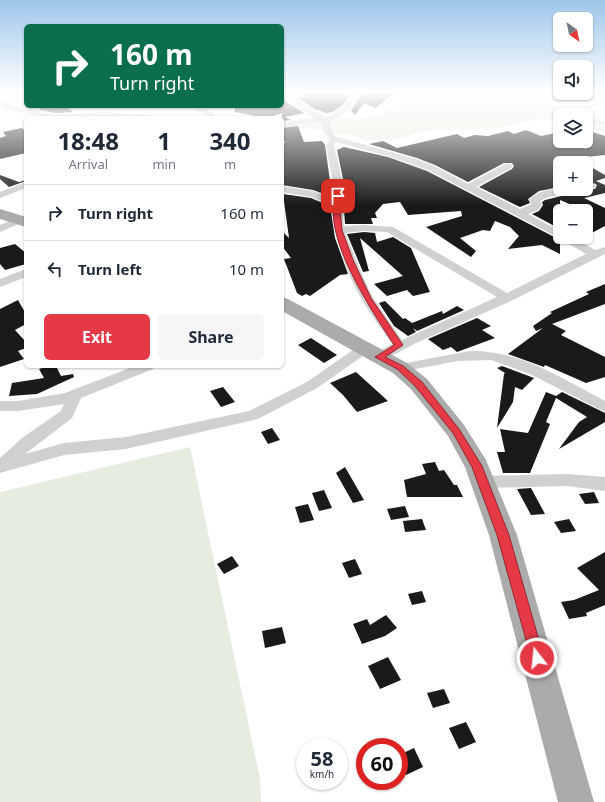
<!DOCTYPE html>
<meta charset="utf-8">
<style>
:root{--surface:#fff;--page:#f6f6f7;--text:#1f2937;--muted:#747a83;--line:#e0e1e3;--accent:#e63946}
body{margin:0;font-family:"Noto Sans",sans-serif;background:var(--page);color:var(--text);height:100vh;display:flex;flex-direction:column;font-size:15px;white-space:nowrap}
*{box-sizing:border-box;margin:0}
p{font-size:13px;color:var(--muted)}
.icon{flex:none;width:22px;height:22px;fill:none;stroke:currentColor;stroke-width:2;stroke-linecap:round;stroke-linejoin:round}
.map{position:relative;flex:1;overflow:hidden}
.side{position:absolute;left:24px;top:116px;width:260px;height:252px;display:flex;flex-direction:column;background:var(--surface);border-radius:6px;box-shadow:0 1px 3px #0004}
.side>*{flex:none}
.banner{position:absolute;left:24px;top:24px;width:260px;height:84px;border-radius:6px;box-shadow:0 1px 3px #0004;background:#0b6e4f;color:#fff;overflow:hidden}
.needle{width:26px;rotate:147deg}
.fabs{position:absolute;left:553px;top:12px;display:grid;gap:8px}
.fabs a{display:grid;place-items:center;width:40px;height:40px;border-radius:6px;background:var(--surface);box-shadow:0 1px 3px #0004;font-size:20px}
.speed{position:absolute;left:296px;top:738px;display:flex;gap:8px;font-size:20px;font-weight:700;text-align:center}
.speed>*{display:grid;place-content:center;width:52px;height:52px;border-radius:50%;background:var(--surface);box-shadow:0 1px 3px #0004;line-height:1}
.speed small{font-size:10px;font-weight:400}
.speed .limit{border:6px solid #d22;background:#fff;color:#111}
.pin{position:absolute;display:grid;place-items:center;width:34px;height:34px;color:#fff;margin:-17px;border-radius:8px;box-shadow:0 2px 6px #0006}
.me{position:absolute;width:44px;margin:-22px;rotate:344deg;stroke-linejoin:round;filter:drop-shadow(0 0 3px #0008)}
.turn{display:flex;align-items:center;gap:14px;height:84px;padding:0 20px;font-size:18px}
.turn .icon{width:52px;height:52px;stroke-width:2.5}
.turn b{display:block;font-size:28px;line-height:34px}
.eta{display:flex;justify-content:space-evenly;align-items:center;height:68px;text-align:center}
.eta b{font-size:24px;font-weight:700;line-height:28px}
.cta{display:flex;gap:8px;margin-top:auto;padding:8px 20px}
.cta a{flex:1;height:46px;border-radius:6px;background:var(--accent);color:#fff;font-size:16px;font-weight:700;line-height:46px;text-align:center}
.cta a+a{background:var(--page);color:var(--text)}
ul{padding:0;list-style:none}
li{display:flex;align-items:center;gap:12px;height:56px;padding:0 20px;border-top:1px solid var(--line)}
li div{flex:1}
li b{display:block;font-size:15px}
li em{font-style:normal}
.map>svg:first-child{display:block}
</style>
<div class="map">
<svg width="605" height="802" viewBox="0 0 605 802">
<rect width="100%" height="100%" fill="#fff"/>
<g fill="#e6ecdf">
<path d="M420,93H515L584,115H560V120L538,119L492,129H460L425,131L402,138L381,141L366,140L350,135L306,128L282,129V122C289,121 296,118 303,118C340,116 372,127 404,100L401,98Z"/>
<polygon points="586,116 605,122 605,133 586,127"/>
<polygon points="190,447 260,779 261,802 0,802 0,492"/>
</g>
<g fill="#1a1a1a">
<polygon points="301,93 351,93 343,105 332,112 326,113 319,110 316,110 297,97 305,97"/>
<polygon points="362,93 394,93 376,108 364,103 355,115 351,111"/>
<polygon points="282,99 304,113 285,117 291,120 282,121 282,113 267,118 235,112 235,106 282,106"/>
<polygon points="40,106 65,106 73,112 55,113 40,110"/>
<polygon points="298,126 304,142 322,141 325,145 332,195 327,195 313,190 282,185 282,143 285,143 282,135 282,128"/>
<polygon points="22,128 26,132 26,153 0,159 0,138 6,136 3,132"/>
<polygon points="526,130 541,136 560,132 560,141 569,141 586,149 586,130 605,136 605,155 576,158 584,163 560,163 560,187 539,191 528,199 530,203 520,207 479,187 512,169 514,166 512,163 504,163 468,182 435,165 417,158 369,144 383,141 397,148 457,134 464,138 475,135 488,136 508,131 514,134"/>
<polygon points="344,147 388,157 427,171 560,240 560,254 542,245 508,249 519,236 510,227 495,221 490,231 483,230 460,238 476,251 471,257 426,227 462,216 461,211 408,215 400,202 383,204 375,213 377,218 371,218 373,224 345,224 344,208 346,199 344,184 337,150"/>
<polygon points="586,164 605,175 605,178 596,181 605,185 605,193 584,198 605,208 605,226 586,236 586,211 560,200 560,229 532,214 539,211 543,205 542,202 545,200 578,192 582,189 583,190 595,189 597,185 586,179"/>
<polygon points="0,175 19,182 26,180 26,181 9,187 0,179"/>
<polygon points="283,194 311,198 325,204 331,204 331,212 335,238 348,274 340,275 310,296 306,294 302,296 297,293 284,259 291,258 282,246 282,231 289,238"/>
<polygon points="364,232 375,233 377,242 393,237 411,248 430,292 413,296 407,290 387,296 374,284 403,276 360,238 369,271 363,272 347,234"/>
<polygon points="15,244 26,253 26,264 5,270 0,264 0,248"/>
<polygon points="605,284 605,304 552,324 566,331 561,335 605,357 605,377 586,383 545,365 544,367 508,354 543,328 536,331 533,326 552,313 550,312 589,294 586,292"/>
<polygon points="18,300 26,314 26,324 15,330 26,342 26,348 18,351 24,359 0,367 0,309"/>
<polygon points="385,301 403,319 405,318 412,323 442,311 443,314 457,306 464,310 417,331 413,328 416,332 408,336 394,326 379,303"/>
<polygon points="477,318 491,326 482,330 495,338 457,352 451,347 443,350 428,339"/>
<polygon points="311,338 337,355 324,363 298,345"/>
<polygon points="49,366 56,366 61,376 73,374 74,377 37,394 9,396 12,383 44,378 39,369"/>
<polygon points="502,366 534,378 522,390 515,387 513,402 497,428 504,374 505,373 497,368"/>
<polygon points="356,372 388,401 357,412 343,395 330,383"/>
<polygon points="223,387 235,402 221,407 210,391"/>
<polygon points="546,392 556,396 562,392 605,413 605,422 559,449 579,422 587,417 556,398 546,422 550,424 530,473 503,473 497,452 505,452 500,429 528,433"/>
<polygon points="272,428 280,440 268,444 261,432"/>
<polygon points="435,462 439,471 444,470 454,485 457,485 463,497 407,497 404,480 426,474 422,464"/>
<polygon points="345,467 364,500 353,503 336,473"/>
<polygon points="531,488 545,514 531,515 517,489"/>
<polygon points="324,490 332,508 319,511 312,493"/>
<polygon points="594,492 599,503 585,504 579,494"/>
<polygon points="308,504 314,520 300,523 295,507"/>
<polygon points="405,506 409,517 391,520 387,509"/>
<polygon points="422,519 426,530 405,532 403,521"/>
<polygon points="569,519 576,531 561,533 554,522"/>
<polygon points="605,552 605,605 586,613 587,616 569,619 561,602 574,600 599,590 577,568"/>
<polygon points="232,556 239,566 224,574 217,564"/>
<polygon points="355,559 362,574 349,578 342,563"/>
<polygon points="422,591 426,602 412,605 408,594"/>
<polygon points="386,615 397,628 385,636 362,644 353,624 367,619 370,625"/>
<polygon points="282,627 286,643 265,648 262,631"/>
<polygon points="388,657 401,680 380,689 368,666"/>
<polygon points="444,689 450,703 433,708 427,693"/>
<polygon points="466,722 476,742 459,749 449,728"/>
<polygon points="414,748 423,767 406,775 399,761 399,755"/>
</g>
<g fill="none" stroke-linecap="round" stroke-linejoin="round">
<g fill="#d0d0d0" fill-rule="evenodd">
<polygon points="605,101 605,103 573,112 581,115 575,115 567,112"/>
<polygon points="586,117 605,123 605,125 586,119"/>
</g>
<g fill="#d0d0d0" fill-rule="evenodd">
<polygon points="0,93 9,96 26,97 26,101 10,100 8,103 10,105 55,115 105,112 160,116 164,118 105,116 49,118 4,109 0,103 3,99 0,97"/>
<path d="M282,93H287L326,118L344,106L353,93H361L350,110L330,122L332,132L337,137L416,159L434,166L468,184L505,164H511L513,166L511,168L476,187L520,209L532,204L529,200C541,186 564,189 580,189L578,191C565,194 552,194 540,201L542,204L538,210L528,214L560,231V237H572L595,250L605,247V254L511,301L416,343L384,360L379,361L374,360L372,357L374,354L392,344C382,329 370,314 361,298C349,277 328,226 333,202L326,203L311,197L282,192V186L313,191L327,197L334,196L333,184L326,145L330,139L324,133L322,123L315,122L282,127V123L314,118L282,96ZM336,142L388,156L428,170L559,238L586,254L507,293L393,227L364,225L344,226L342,208L344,199L343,184L334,145ZM364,231L387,232L497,297L402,340L373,298L363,277L345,233Z"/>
<polygon points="196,106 204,106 204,108 214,113 215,118 207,118 207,116 197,111"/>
<polygon points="586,180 596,186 594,188 583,189 586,189"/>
<polygon points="26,182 26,188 0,198 0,192"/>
<polygon points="19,217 23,218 24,220 23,222 0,232 0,225"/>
<polygon points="26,269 26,277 0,287 0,279"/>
<polygon points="365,344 370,345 372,348 370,351 317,388 258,419 126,449 64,455 0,473 0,458 22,438 61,411 64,404 18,411 0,411 0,401 18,401 65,393 135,366 155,366 153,369 81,398 72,418 25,454 64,443 126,437 249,411 307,382 360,345"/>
<path d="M470,351C520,350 563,379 605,401V412L530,374L491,360L458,361L400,372L395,371L393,368L395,365L400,364Z"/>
<polygon points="567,474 605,477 605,491 567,486 483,488 477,487 474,482 477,477 483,476"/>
</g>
<g fill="#ababab" fill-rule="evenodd">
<polygon points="0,209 26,217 26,227 0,219"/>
<polygon points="282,297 288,299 407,363 427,379 464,425 486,460 517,535 594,802 558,802 489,535 465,467 448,436 411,389 393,373 282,311"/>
</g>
</g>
<linearGradient id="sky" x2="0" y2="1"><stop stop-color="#9ec6ea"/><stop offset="0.45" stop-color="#fff"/><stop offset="1" stop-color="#fff" stop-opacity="0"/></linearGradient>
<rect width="605" height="205" fill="url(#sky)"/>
<path fill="#e63946" stroke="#96252e" d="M336,195L341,196L340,208L342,230L353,260L371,298L403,345L385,357L403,366L422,382L459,429L482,466L509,535L544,658L542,663L537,665L533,663L531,658L497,535L472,467L453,433L415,386L397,369L375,357L394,345C372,311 321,236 336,195Z"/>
</svg>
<div class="fabs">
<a><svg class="needle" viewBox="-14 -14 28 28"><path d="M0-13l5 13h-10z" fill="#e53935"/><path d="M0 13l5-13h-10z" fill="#747a83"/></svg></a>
<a><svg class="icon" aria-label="sound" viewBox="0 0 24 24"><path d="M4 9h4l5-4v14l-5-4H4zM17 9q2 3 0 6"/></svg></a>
<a><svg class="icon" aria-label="layers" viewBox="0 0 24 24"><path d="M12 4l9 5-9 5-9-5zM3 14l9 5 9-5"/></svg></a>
<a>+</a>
<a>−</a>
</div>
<div class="speed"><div>58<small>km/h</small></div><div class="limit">60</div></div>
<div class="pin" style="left:338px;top:196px;background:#d93025"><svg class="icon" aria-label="arrive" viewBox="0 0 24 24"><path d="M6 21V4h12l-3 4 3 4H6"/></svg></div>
<svg class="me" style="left:537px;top:658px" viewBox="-20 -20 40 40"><circle r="17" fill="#e63946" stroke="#fff" stroke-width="3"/><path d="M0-11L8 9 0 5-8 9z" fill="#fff"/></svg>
<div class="banner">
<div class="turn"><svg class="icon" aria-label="right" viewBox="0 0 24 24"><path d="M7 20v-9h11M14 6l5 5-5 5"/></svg><div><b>160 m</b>Turn right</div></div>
</div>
<section class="side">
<div class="eta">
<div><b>18:48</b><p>Arrival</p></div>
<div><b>1</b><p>min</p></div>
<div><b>340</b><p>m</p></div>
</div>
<ul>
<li><svg class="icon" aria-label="right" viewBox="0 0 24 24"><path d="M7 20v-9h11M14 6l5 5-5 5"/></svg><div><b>Turn right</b></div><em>160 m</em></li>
<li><svg class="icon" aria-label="left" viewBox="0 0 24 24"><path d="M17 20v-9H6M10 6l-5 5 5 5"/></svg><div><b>Turn left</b></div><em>10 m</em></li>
</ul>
<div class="cta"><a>Exit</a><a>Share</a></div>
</section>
</div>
